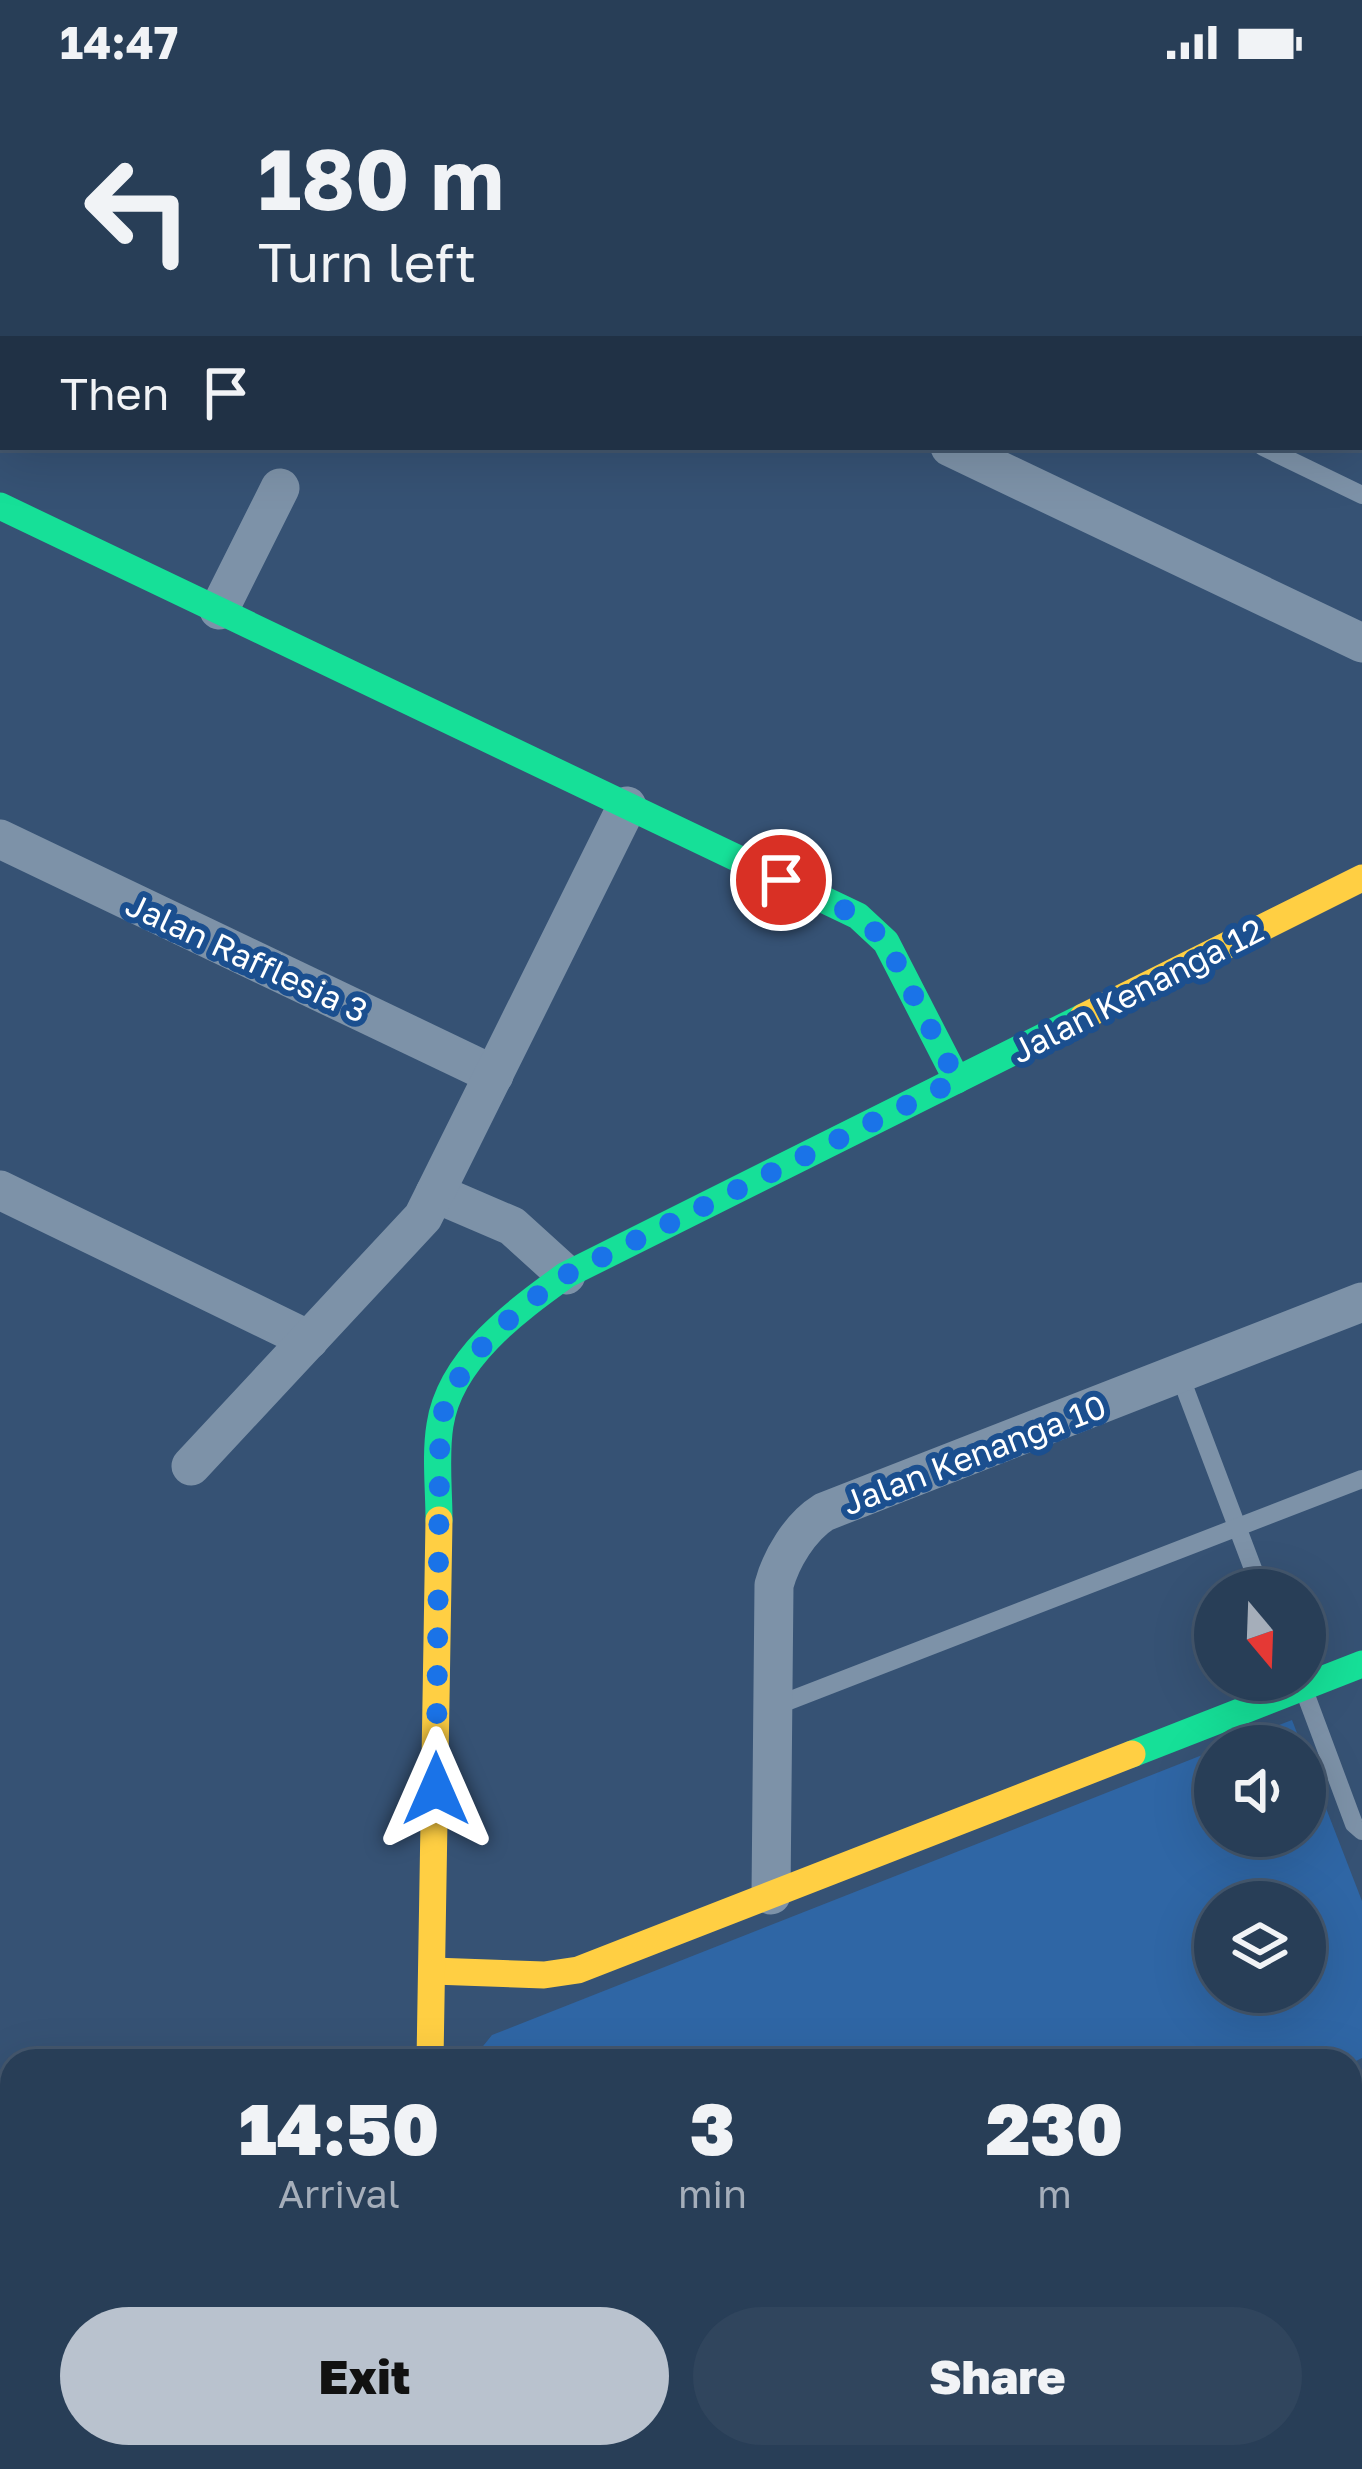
<!DOCTYPE html>
<style>
:root{--surface:#283e57;--page:#30455d;--text:#f1f3f6;--muted:#a5aeba;--line:#44576d;--accent:#b9c2ce}
body{margin:0;font-family:"Golos Text",sans-serif;background:var(--page);color:var(--text);height:100vh;display:flex;flex-direction:column;font-size:45px;white-space:nowrap}
*{box-sizing:border-box;margin:0}
p{font-size:39px;color:var(--muted)}
.icon{flex:none;width:66px;height:66px;fill:none;stroke:currentColor;stroke-width:2;stroke-linecap:round;stroke-linejoin:round}
.map{position:relative;flex:1;overflow:hidden}
.panel{position:absolute;left:0px;top:1965px;width:1362px;height:420px;display:flex;flex-direction:column;background:var(--surface);border-radius:36px 36px 0 0;box-shadow:0 12px 48px #0002,0 0 0 3px var(--line)}
.panel>*{flex:none}
.top-card{position:absolute;left:0px;top:0px;width:1362px;height:366px;box-shadow:0 12px 48px #0002,0 0 0 3px var(--line);background:#283e57;color:var(--text);overflow:hidden}
.needle{width:78px;rotate:161deg}
.tools{position:absolute;left:1194px;top:1485px;display:grid;gap:24px}
.tools a{display:grid;place-items:center;width:132px;height:132px;border-radius:50%;background:var(--surface);box-shadow:0 12px 48px #0002,0 0 0 3px var(--line);font-size:60px}
.pin{position:absolute;display:grid;place-items:center;width:102px;height:102px;color:#fff;margin:-51px;border:6px solid #fff;border-radius:50%;box-shadow:0 3px 12px #0007}
.me{position:absolute;width:132px;margin:-66px;rotate:0deg;stroke-linejoin:round;filter:drop-shadow(0 0 9px #0008)}
.turn{display:flex;align-items:center;gap:42px;height:252px;padding:0 60px;font-size:54px}
.turn .icon{width:156px;height:156px;stroke-width:2.5}
.turn b{display:block;font-size:84px;line-height:102px}
.then{display:flex;align-items:center;height:114px;padding:0 60px;background:#0003;gap:24px;font-size:45px}
.eta{display:flex;justify-content:space-evenly;align-items:center;height:204px;text-align:center}
.eta b{font-size:72px;font-weight:800;line-height:84px}
.primary-button{display:flex;gap:24px;margin-top:auto;padding:24px 60px}
.primary-button a{flex:1;height:138px;border-radius:72px;background:var(--accent);color:#111;font-size:48px;font-weight:800;line-height:138px;text-align:center}
.primary-button a+a{background:var(--page);color:var(--text)}
.status{display:flex;justify-content:space-between;align-items:center;height:84px;padding:0 60px;background:var(--surface);direction:ltr}
.status svg{height:33px;fill:currentColor}
.map>svg:first-child{display:block}
</style>
<div class="status"><b>14:47</b><svg viewBox="0 0 49 12"><path d="M0 12V9h3v3zM5 12V6h3v6zM10 12V3h3v9zM15 12V0h3v12zM26 1h20v11H26zM47 4h2v5h-2z"/></svg></div>
<div class="map">
<svg width="1362" height="2385" viewBox="0 0 1362 2385">
<rect width="100%" height="100%" fill="#365274"/>
<g fill="#2f66a5" fill-rule="evenodd">
<polygon points="1292,1636 1302,1662 1225,1662"/>
<path d="M1215,1666V1752H1305V1670L1362,1817V1974L1350,1980V1977H471L492,1951ZM1215,1818H1305V1908H1215Z"/>
<polygon points="1350,2155 1362,2181 1362,2226 1350,2232"/>
<polygon points="676,2373 1210,2373 1217,2385 701,2385"/>
</g>
<g fill="none" stroke-linecap="round" stroke-linejoin="round">
<g stroke="#7d92a8" stroke-width="8" stroke-dasharray="6 9" stroke-linecap="butt">
<polyline points="1350,1995 1362,1989"/>
<polyline points="1234,2373 1242,2385"/>
</g>
<g stroke="#7d92a8" stroke-width="18">
<polyline points="516,0 522,3"/>
<polyline points="1124,0 1130,3"/>
<polyline points="1359,114 1362,115"/>
<polyline points="1263,363 1362,411"/>
<polyline points="1179,1289 1261,1506"/>
<polyline points="1304,1606 1354,1740 1362,1747"/>
<polyline points="773,1623 1362,1395"/>
</g>
<g stroke="#7d92a8" stroke-width="39">
<polyline points="795,0 801,3"/>
<polyline points="477,3 478,0"/>
<polyline points="1214,3 1216,0"/>
<polyline points="1359,268 1362,270"/>
<polyline points="950,363 1362,559"/>
<polyline points="219,526 280,404"/>
<polyline points="0,755 494,991"/>
<polyline points="0,1106 309,1256"/>
<polyline points="435,1109 512,1142 566,1191"/>
<polyline points="191,1382 423,1133 627,722"/>
<path d="M771,1811L774,1501C781,1475 800,1443 824,1428L1362,1218"/>
<polyline points="586,2373 609,2385"/>
<polyline points="297,2385 304,2373"/>
</g>
<g stroke="#16e098" stroke-width="27">
<polyline points="0,422 858,832 886,858 957,996"/>
<path d="M439,1436C439,1405 435,1371 440,1341C450,1275 516,1227 566,1191L1083,933"/>
<polyline points="1132,1670 1362,1580"/>
</g>
<g stroke="#ffcf43" stroke-width="27">
<polyline points="1083,933 1362,794"/>
<polyline points="433,1887 544,1891 578,1886 1132,1670"/>
<polyline points="430,1977 439,1436"/>
</g>
</g>
<g fill="none" stroke-linecap="round" stroke-linejoin="round">
<path stroke="#1a73e8" stroke-width="21" stroke-dasharray="0 37.8" d="M436,1705L440,1341C453,1278 515,1226 566,1191L957,996L886,858L858,832L781,796"/>
</g>
<g text-anchor="middle" dominant-baseline="central" stroke-width="12" stroke-linejoin="round" paint-order="stroke">
<g font-size="33" fill="#fff" stroke="#1b4f8f">
<text transform="translate(247 873) rotate(25)">Jalan Rafflesia 3</text>
<text transform="translate(1137 906) rotate(-27)">Jalan Kenanga 12</text>
<text transform="translate(974 1370) rotate(-21)">Jalan Kenanga 10</text>
</g>
</g>
</svg>
<div class="tools">
<a><svg class="needle" viewBox="-14 -14 28 28"><path d="M0-13l5 13h-10z" fill="#e53935"/><path d="M0 13l5-13h-10z" fill="#a5aeba"/></svg></a>
<a><svg class="icon" aria-label="sound" viewBox="0 0 24 24"><path d="M4 9h4l5-4v14l-5-4H4zM17 9q2 3 0 6"/></svg></a>
<a><svg class="icon" aria-label="layers" viewBox="0 0 24 24"><path d="M12 4l9 5-9 5-9-5zM3 14l9 5 9-5"/></svg></a>
</div>
<div class="pin" style="left:781px;top:796px;background:#d93025"><svg class="icon" aria-label="arrive" viewBox="0 0 24 24"><path d="M6 21V4h12l-3 4 3 4H6"/></svg></div>
<svg class="me" style="left:436px;top:1705px" viewBox="-20 -20 40 40"><path d="M0-17L14 15 0 8-14 15z" fill="#1a73e8" stroke="#fff" stroke-width="4"/></svg>
<div class="top-card">
<div class="turn"><svg class="icon" aria-label="left" viewBox="0 0 24 24"><path d="M17 20v-9H6M10 6l-5 5 5 5"/></svg><div><b>180 m</b>Turn left</div></div>
<div class="then">Then<svg class="icon" aria-label="arrive" viewBox="0 0 24 24"><path d="M6 21V4h12l-3 4 3 4H6"/></svg></div>
</div>
<section class="panel">
<div class="eta">
<div><b>14:50</b><p>Arrival</p></div>
<div><b>3</b><p>min</p></div>
<div><b>230</b><p>m</p></div>
</div>
<div class="primary-button"><a>Exit</a><a>Share</a></div>
</section>
</div>
